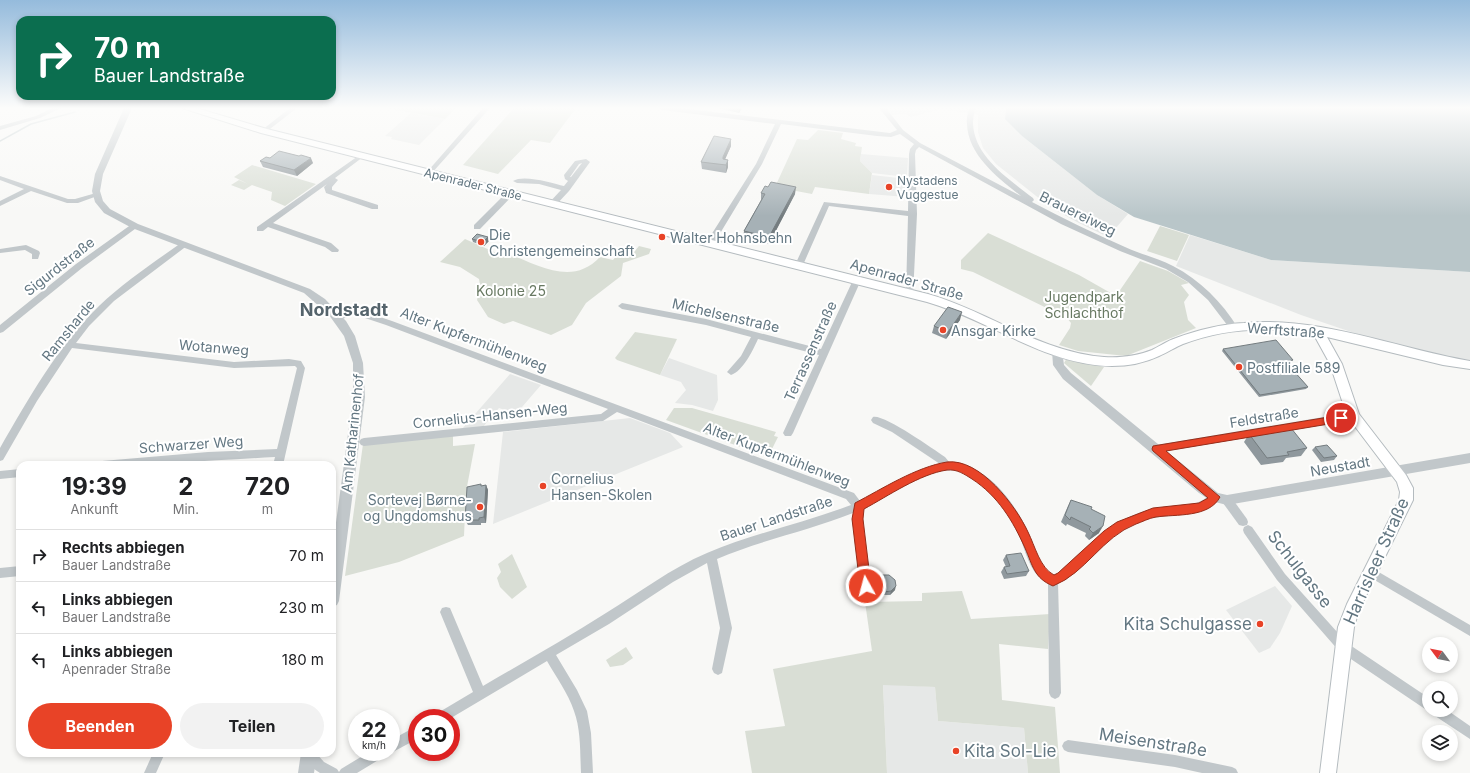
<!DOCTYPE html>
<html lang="de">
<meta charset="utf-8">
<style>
:root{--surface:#fff;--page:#f2f2f2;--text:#202124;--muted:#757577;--line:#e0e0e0;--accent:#e84327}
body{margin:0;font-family:Inter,sans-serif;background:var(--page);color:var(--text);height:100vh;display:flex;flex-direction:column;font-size:15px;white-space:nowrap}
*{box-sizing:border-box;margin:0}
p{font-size:13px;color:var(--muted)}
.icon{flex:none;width:22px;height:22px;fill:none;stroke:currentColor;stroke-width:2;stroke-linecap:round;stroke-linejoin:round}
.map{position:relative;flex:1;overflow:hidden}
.sheet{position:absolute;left:16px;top:461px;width:320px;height:296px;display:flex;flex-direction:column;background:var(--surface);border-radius:12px;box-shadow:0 2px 6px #0003}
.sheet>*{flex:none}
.guide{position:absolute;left:16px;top:16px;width:320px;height:84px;border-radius:12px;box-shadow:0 2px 6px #0003;background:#0b6e4f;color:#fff;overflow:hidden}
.needle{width:26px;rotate:302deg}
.controls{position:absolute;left:1422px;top:637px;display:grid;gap:8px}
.controls a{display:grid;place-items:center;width:36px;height:36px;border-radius:50%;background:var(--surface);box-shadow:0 2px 6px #0003;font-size:20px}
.speed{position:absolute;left:348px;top:709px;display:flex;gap:8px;font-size:20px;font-weight:700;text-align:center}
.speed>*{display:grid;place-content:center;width:52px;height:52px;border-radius:50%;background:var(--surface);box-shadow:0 2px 6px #0003;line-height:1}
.speed small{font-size:10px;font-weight:400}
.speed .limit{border:6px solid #d22;background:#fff;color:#111}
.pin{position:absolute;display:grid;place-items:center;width:34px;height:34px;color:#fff;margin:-17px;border:2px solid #fff;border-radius:50%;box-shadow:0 1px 4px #0007}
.me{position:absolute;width:44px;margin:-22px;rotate:353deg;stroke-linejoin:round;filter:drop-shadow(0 0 3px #0008)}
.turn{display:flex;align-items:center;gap:14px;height:84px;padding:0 12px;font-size:18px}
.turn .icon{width:52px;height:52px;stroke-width:2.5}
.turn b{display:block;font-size:28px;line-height:34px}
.eta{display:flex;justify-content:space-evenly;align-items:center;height:68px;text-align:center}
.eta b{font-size:24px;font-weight:700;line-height:28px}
.primary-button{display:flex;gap:8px;margin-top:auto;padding:8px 12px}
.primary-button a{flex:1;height:46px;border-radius:24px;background:var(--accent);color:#fff;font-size:16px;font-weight:700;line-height:46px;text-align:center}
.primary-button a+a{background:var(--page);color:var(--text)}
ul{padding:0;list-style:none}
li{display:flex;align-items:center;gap:12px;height:52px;padding:0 12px;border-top:1px solid var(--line)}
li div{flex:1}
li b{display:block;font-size:15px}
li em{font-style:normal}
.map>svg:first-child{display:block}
</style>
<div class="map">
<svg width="1470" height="773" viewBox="0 0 1470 773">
<rect width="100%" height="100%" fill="#f8f8f6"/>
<g fill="#e6e8e7">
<polygon points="886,108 1006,108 1005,116 1022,136 1097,195 1128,214 1108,237 1079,223 1050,207 996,164 983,148 978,132 978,115 942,109 911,117 906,114 892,115"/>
<polygon points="411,113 445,119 419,145 391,139 392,137 385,136"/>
<polygon points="861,154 908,158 907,177 872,173 860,161"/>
<polygon points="872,175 907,179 907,197 869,194"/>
<polygon points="1190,235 1271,260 1470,272 1470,360 1435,355 1372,339 1301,315 1176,266"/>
<polygon points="669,358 717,375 718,400 713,411 692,405 675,403 686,390 681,382 660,375"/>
<polygon points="510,374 541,385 516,414 499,408 483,427 462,429"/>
<polygon points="630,418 670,433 683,447 493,524 503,432"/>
<polygon points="1275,586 1292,606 1280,633 1270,648 1259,653 1226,610"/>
<polygon points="883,684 935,687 938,721 1024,728 1028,773 887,773"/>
</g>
<g fill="#d9ded5">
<polygon points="387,108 456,108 445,119"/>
<polygon points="514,108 576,108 550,143 531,140 498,174 463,165"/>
<polygon points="818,130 843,133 841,139 856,143 855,146 862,147 860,161 872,173 869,194 815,187 812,194 775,187 797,139 808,140"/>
<polygon points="252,165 316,184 285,206 271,200 272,192 252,185 244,190 231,185 239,180 248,184 234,177"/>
<polygon points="1160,226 1189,235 1177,261 1147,251"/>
<polygon points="988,233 1079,275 1116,296 1140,261 1168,271 1189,283 1181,285 1189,295 1184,302 1188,320 1196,328 1126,356 1078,351 1059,345 1070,328 1071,323 1067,318 973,272 961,269 961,260"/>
<path d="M465,239L501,255L503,252C536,263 571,288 600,257L613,260L622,249L634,252L639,246L651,249L649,254L623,263L621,276L586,303L572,325L551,335L513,321L504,324L488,317L477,300L480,285L479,279L460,267L440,262Z"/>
<polygon points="635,332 677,339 660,375 617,360 615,358"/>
<polygon points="1067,358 1104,367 1091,386 1064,363"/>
<polygon points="674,408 692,408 776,432 774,436 778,437 768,457 666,420"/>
<polygon points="453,435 453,446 475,444 466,492 464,536 399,562 345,576 363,444"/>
<polygon points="512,554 527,587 512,599 500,587 497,578 501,572 498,564"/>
<polygon points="962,591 971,619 1050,614 1048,649 999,644 1002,700 1055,707 1060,773 1028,773 1024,728 938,721 935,687 883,685 887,773 752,773 745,731 785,726 773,669 872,651 865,602 922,601 922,593"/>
<polygon points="626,647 633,658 623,665 610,667 606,660"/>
</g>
<polygon fill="#b9c6c9" points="1006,108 1470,108 1470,272 1271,260 1134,217 1097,195 1022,136 1005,119"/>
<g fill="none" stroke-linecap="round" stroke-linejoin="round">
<polyline stroke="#b9c6c9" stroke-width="1.5" points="0,141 31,124 75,112"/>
<g stroke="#b4bbbf" stroke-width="2">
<path id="secondary" d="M182,108H196L267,129L928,294C988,311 1040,352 1104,357C1120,358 1137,356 1152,350C1160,346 1167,341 1176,338C1198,330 1221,324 1244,323C1320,316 1395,348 1470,361V369L1443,365L1327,337L1342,364L1359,414L1406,475L1413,488V500L1359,610L1354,627L1336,773H1320L1338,627L1347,604L1399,500L1400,492L1397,482L1347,416L1330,364L1314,335C1271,326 1225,328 1183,344C1175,347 1167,353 1159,356C1144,363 1128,366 1112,366C1044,365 990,320 927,302L261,133Z"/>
</g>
<g fill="#c1c7ca" fill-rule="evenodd">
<polygon points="52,108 61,108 40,118 0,130 0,126 36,116"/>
<polygon points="290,108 297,108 266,132 262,132 262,130"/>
<polygon points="483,108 490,108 431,174 427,174 427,172"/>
<path d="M659,108H680L890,133L897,130L879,108H886L903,130L920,143L1021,196C998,178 968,155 967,124C966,119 968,113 969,108H975C974,113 973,119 973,123C974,157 1009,179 1033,198L1034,200L1032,202C1062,218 1093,233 1125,247C1140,254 1158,258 1173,266C1200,280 1222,302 1238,328L1234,331L1231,330L1208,300L1188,282L1166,269L1120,251L1061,224L919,147L916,150L915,154L917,214L913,295L910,296L906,293L908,216L829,206L803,265L799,268L796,267L795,265L824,202L908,211L909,154L910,149L914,144L900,134L891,137L877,136L781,124L762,164L713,245H707L706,243L756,164L775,124L662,110Z"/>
<polygon points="361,154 364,156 363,157 335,178 338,180 332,187 332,190 378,205 378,209 372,209 326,193 324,187 327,184 273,223 331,243 339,250 338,252 332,252 325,247 268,227 263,231 257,231 257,227"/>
<path d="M586,159L590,162L569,191L555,206H552L548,204L561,190L539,184L517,183L513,181C523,174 553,183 564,186L568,181L565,179L564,175L575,161ZM582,163L571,177H570L579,164Z"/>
<polygon points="0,176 68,199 75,199 96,193 100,195 78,203 67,203 31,191 0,206 0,201 24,189 0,180"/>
<polygon points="508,191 514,191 515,193 480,229 474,229 474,225"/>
<polygon points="132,224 135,224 139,226 82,268 3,332 0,333 0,325 76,264"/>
<path d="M181,243H187L188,245L114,301L89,326L76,343L234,362L289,359L301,361L305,368L283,465H273L275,457C216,460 157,465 97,465L99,462L102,461L208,452L277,449L297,368L295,366L234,368L72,348L37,401L3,460L0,461V448C29,398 57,347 99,306C124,282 153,263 181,243Z"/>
<polygon points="26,245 39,251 40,253 38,259 32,259 32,254 25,250 0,253 0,249"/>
<path d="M857,277L861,280L793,433L791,436H785L783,433L819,355L758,339C753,350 743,371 731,375L727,372L741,356L751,337L706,325L622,309L618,306L622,303L706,319L821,349L853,280Z"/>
<path d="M356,309L392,321L854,493L860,501L917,471L940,464L892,432L873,423L871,420L873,417C884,414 933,449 945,457L950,463C987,464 1015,502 1029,534C1035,547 1038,568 1053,575L1058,573C1082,551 1105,526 1136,514C1154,506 1174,508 1193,504C1202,502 1207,496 1215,493L1219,494L1220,497C1209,518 1163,514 1143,520C1112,530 1088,559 1066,580L1058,583L1061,693L1059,697L1055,699L1051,697L1049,693L1048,583C1032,576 1027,557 1022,543C1015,524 1004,506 989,492C980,483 969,473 956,471C926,467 890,496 864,509L862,519L871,586L870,590L866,591L862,590L861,586L852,519L853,513C808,531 761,540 717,559L732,628L722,673L718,675L714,673L712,669L720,628L707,563L673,582L609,624L556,655L577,690L587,711L591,733L593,773H581C580,752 581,730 574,711C568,693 556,677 547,661L451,718H434L436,714L473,692L440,612L442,608L446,607L450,608L483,686C524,662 565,639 606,613C639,593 671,568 707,553C754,533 804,523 851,505L846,499L617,412L603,421L364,446L361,445L359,442L361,439L364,438L601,414L608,409L386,325L356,315L338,320L334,317L335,315Z"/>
<polygon points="1353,412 1356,413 1358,416 1356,419 1353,420 1156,453 1153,452 1151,449 1153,446 1156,445"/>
<polygon points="20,469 20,477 0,479 0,471"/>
<polygon points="1227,496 1231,497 1247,519 1248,522 1247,525 1243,526 1239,525 1223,503 1222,500 1223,497"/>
<polygon points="1248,525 1252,527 1285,574 1347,643 1429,698 1429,710 1447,710 1470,726 1470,739 1432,714 1430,711 1425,709 1339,651 1277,580 1244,533 1243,530 1244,527"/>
<polygon points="20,566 20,576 0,578 0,568"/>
<polygon points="1370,567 1470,625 1470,636 1366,575 1365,572 1366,569"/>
<polygon points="417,726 417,739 391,753 388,752 391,752 391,740"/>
<polygon points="1068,740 1175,755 1232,767 1236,769 1238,773 1202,773 1175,767 1068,752 1064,750 1062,746 1064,742"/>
<path d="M369,752H387L385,756L357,773H320C313,769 306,762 303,755L304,753H316L324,762L337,769L339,772L341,769Z"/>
<polygon points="153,753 165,753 156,773 144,773"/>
</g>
<g fill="#c1c7ca" fill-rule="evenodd">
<polygon points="124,108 132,108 103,174 100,191 103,201 110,209 138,224 310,289 325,299 346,321 355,336 363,363 365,397 339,601 337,605 332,607 332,552 353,397 353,363 344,336 329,315 304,293 132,228 104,213 95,202 92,191 95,174"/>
<polygon points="1057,347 1062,351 1064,365 1071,373 1218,493 1227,495 1470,453 1470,463 1227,505 1211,501 1199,493 1063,379 1053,365 1052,351"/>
<polygon points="301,753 317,753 314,773 298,773"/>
</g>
<use href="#secondary" fill="#fff" fill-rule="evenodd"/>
</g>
<g fill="#8f989d">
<polygon points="718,108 742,108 739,113"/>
<polygon points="731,139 731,146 725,159 728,160 728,167 726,173 702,169 701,162"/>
<polygon points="270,158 313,163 297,176 263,167 260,161"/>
<polygon points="761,193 795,194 769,244 743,238 744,231 761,200"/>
<polygon points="488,237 489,241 484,246 473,242 472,239"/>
<polygon points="960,320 946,339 932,333 934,326"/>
<polygon points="1223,349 1293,360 1292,361 1286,362 1308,387 1306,389 1259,397 1222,351"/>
<polygon points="1249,434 1307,448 1301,456 1286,458 1283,462 1261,465 1244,442"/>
<polygon points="1315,447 1337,456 1334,460 1321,462 1312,450"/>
<polygon points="486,485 488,490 486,523 481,523 481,525 468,525 465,520 481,486"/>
<polygon points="1071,500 1091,509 1099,533 1089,540 1085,536 1086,533 1067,524 1066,526 1061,522 1068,506"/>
<polygon points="1006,555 1029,571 1026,576 1004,579 1001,572 1004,567 1006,567 1003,560"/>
<polygon points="877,580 895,590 890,595 883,595 877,590 876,583"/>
</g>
<g fill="#747c7f">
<polygon points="739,108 742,108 739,113"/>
<polygon points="731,139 731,146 723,164 723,157"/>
<polygon points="311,158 313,163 297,176 294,170"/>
<polygon points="728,160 728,167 726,173 726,165"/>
<polygon points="796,187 795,194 769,244 769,237"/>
<polygon points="488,237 489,241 484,246 483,242"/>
<polygon points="962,312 960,320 946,339 948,332"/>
<polygon points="486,485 488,490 486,523 484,517"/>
<polygon points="1103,526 1099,533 1089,540 1093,533"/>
<polygon points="896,586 895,590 890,595 891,591"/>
</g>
<g fill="#a6b1b6" stroke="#747c7f">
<polygon points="714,136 731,139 723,157 723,159 728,160 726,165 701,162"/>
<polygon points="279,151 299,156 301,155 311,158 294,170 260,161 266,157 270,158"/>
<polygon points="771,182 796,187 769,237 744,231 765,194 761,193 765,186 768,187"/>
<polygon points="477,234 488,237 483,242 472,239"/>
<polygon points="948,307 962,312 948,332 934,326"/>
<polygon points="1276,340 1293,360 1285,361 1308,387 1260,395 1223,349"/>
<polygon points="1291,428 1307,448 1287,452 1289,455 1267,458 1249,434"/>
<polygon points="1327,445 1337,456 1324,458 1315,447"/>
<polygon points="481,484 481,486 486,485 484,517 479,518 479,520 465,520 467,487"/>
<polygon points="1071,500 1092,507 1091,509 1105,516 1103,526 1093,533 1089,529 1091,527 1071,517 1070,520 1065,515"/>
<polygon points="1021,553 1029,571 1007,574 1004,567 1010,566 1006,555"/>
<polygon points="881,575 889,575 895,580 896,586 891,591 884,592 878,587 877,580"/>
</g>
<linearGradient id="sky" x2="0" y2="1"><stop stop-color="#95bbdc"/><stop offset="0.5" stop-color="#fcfcfb"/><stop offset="1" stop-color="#fcfcfb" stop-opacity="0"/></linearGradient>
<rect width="1470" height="216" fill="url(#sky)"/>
<path fill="#e84327" stroke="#972c19" d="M1341,415L1345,418L1341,422L1166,451L1220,497C1209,518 1176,514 1156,517C1149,518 1142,522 1136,524C1102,537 1086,573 1053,586C1034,578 1033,566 1025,548C1013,521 998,496 972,479C964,474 957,469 947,470C920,474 888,496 864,509L863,519L871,586L870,590L866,591L862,590L860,586L852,519L855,503C882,489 916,467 947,462C980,458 1016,506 1028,532C1035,546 1040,568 1054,575L1058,573L1104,531L1117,522L1153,508L1199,503L1208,498L1153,451L1152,449L1153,446Z"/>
<g fill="#e84327" stroke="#fff" stroke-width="1.5">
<circle cx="889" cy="187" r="4"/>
<circle cx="662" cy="237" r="4"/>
<circle cx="481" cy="242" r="4"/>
<circle cx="943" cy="330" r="4"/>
<circle cx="1239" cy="367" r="4"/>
<circle cx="543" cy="486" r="4"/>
<circle cx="480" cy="507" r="4"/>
<circle cx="1260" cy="624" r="4"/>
<circle cx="956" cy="751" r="4"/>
</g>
<g text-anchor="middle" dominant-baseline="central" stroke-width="4" stroke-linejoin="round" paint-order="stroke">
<g font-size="12" fill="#637782" stroke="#fff" text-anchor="start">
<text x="897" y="180">Nystadens<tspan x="897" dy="14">Vuggestue</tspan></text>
</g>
<g font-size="12" fill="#637782" stroke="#fff">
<text transform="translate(473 184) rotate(14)">Apenrader Straße</text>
</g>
<g font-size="14" fill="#637782" stroke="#fff">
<text transform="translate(1078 213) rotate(26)">Brauereiweg</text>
<text transform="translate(59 266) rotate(-38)">Sigurdstraße</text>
<text transform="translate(907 279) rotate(16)">Apenrader Straße</text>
<text transform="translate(726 315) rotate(13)">Michelsenstraße</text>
<text transform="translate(68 330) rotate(-51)">Ramsharde</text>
<text transform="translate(1286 330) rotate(4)">Werftstraße</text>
<text transform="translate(474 339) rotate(21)">Alter Kupfermühlenweg</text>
<text transform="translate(214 347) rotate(5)">Wotanweg</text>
<text transform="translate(810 351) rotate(-66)">Terrassenstraße</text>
<text transform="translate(490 415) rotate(-6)">Cornelius-Hansen-Weg</text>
<text transform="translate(1264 417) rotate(-9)">Feldstraße</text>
<text transform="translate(352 433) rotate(-84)">Am Katharinenhof</text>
<text transform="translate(191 444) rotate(-4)">Schwarzer Weg</text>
<text transform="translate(777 454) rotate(21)">Alter Kupfermühlenweg</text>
<text transform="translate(1340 466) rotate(-10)">Neustadt</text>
<text transform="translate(776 518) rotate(-18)">Bauer Landstraße</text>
</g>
<g font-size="14" fill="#637782" stroke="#fff" text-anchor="start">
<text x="489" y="234">Die<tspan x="489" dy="16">Christengemeinschaft</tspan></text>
<text x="670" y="237">Walter Hohnsbehn</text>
<text x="951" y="330">Ansgar Kirke</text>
<text x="1247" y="367">Postfiliale 589</text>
<text x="551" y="478">Cornelius<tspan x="551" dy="16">Hansen-Skolen</tspan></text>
<text x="472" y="499" text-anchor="end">Sortevej Børne-<tspan x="472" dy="16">og Ungdomshus</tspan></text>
</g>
<g font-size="14" fill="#687962" stroke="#fff">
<text x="511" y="290">Kolonie 25</text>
<text x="1084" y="296">Jugendpark<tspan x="1084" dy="16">Schlachthof</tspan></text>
</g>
<g font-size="17" fill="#637782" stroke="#fff">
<text transform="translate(1376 561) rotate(-66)">Harrisleer Straße</text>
<text transform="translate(1300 569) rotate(52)">Schulgasse</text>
<text transform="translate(1153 742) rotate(9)">Meisenstraße</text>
</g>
<g font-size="17" fill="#637782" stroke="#fff" text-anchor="end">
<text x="1252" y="624">Kita Schulgasse</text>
<text x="964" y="751" text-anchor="start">Kita Sol-Lie</text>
</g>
<g font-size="18" font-weight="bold" fill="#55646c" stroke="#fff">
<text x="344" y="309">Nordstadt</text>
</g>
</g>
</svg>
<div class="controls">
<a><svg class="needle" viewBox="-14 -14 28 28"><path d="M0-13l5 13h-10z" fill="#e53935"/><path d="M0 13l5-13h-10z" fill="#757577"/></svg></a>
<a><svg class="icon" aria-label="search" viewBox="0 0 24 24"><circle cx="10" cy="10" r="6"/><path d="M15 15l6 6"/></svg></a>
<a><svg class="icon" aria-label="layers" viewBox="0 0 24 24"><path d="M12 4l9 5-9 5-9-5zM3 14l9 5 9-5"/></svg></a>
</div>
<div class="speed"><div>22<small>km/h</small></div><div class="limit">30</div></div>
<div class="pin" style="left:1341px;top:418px;background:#d93025"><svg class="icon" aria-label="arrive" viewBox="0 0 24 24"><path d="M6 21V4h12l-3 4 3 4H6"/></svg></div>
<svg class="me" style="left:866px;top:586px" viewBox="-20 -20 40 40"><circle r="17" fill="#e84327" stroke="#fff" stroke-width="3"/><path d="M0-11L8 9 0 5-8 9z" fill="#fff"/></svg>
<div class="guide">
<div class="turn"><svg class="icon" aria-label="right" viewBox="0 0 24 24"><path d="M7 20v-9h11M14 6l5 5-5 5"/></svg><div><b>70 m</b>Bauer Landstraße</div></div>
</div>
<section class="sheet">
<div class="eta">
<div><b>19:39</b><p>Ankunft</p></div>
<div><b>2</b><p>Min.</p></div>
<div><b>720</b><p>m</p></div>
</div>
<ul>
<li><svg class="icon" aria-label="right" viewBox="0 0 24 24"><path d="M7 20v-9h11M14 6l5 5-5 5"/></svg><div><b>Rechts abbiegen</b><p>Bauer Landstraße</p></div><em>70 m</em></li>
<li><svg class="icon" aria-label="left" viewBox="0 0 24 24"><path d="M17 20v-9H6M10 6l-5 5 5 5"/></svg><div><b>Links abbiegen</b><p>Bauer Landstraße</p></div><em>230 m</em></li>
<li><svg class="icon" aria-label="left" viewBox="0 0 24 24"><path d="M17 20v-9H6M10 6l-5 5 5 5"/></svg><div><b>Links abbiegen</b><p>Apenrader Straße</p></div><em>180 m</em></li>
</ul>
<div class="primary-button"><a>Beenden</a><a>Teilen</a></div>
</section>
</div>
